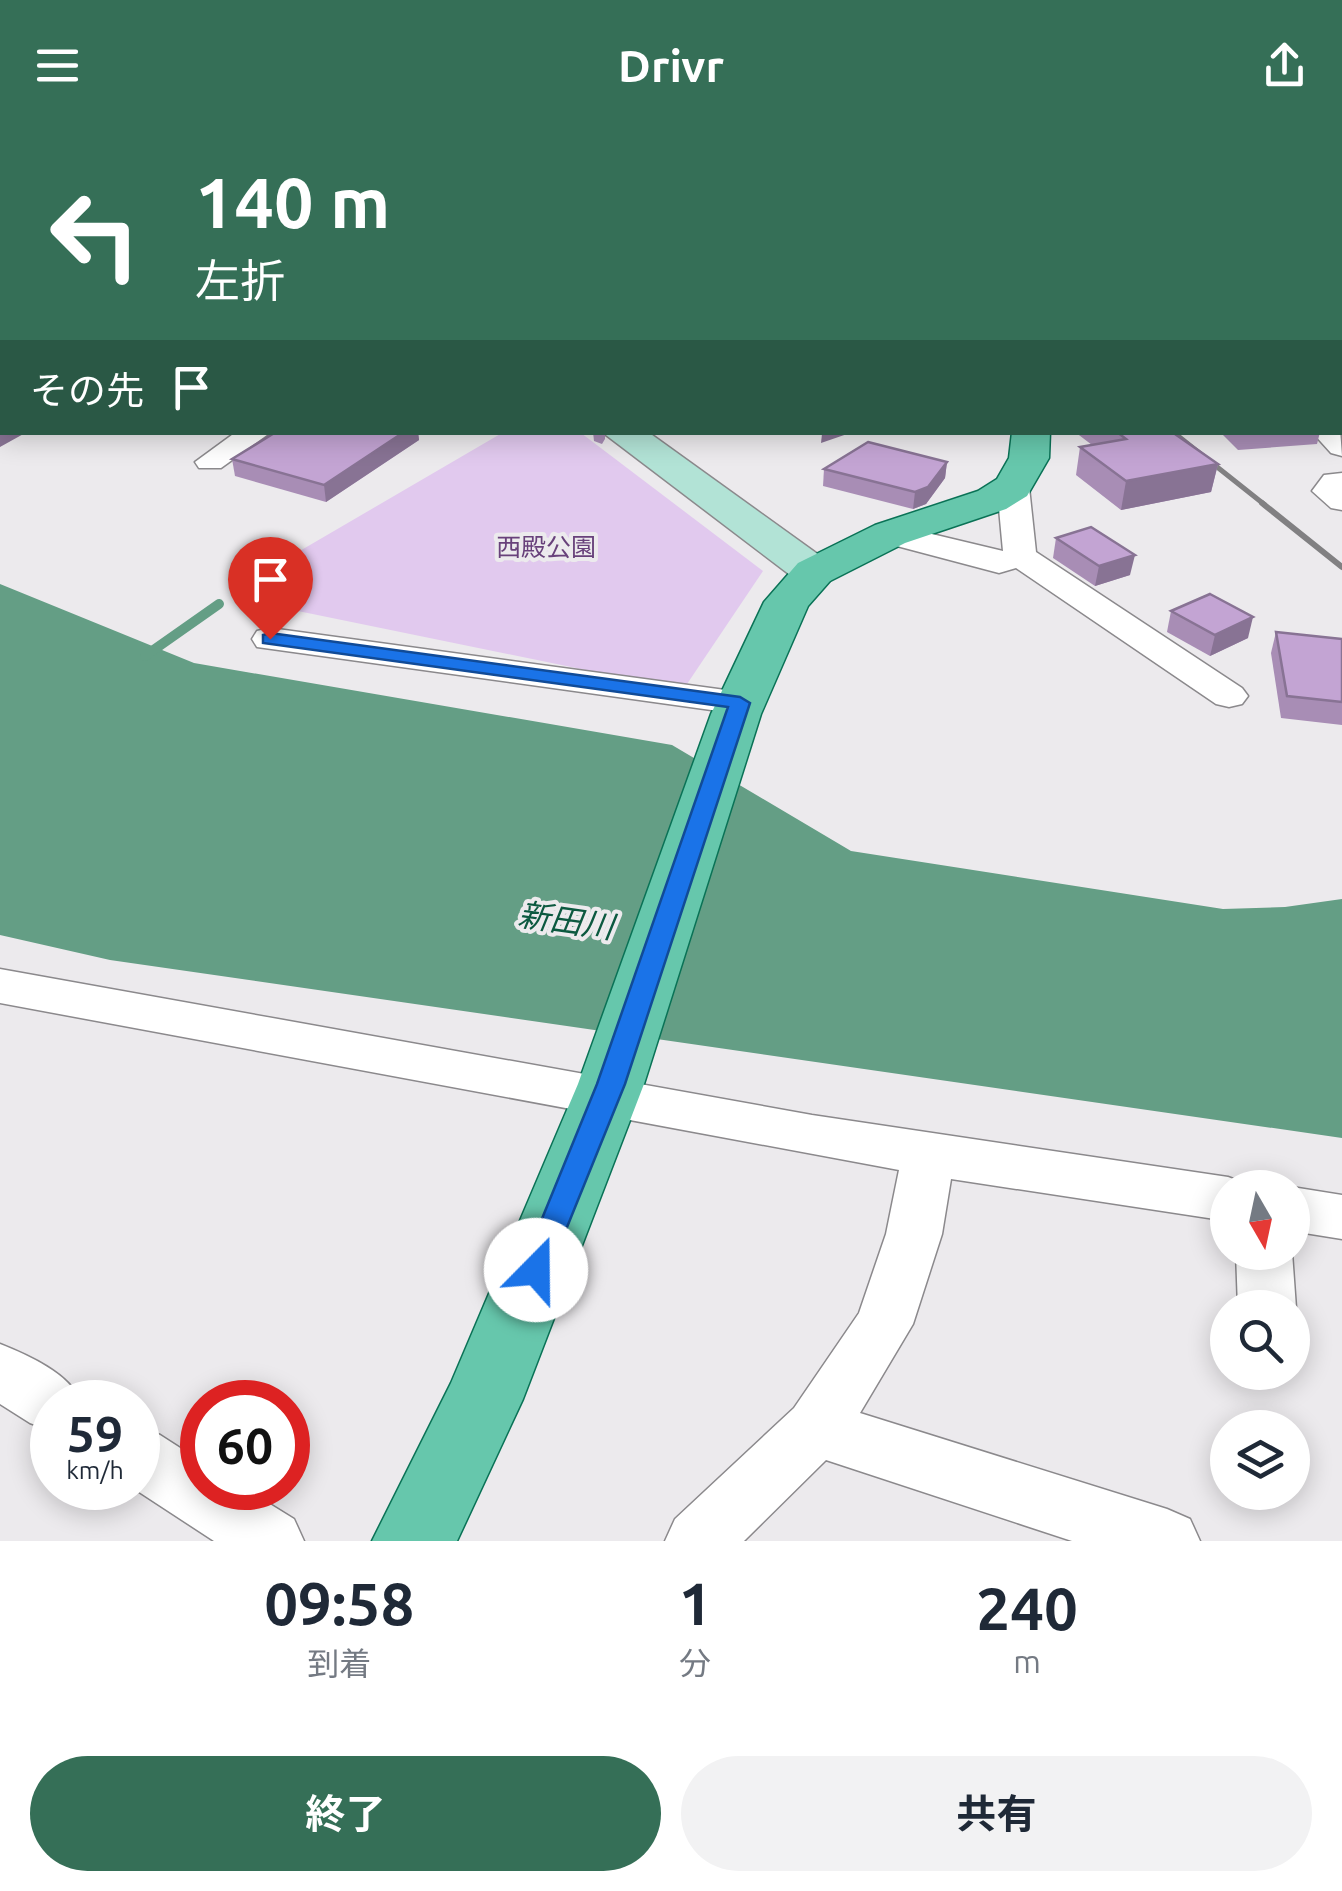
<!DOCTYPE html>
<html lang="ja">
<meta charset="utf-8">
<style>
:root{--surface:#fff;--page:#f2f2f3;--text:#1f2937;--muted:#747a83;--accent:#356f57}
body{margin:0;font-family:Ubuntu,"Noto Sans JP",sans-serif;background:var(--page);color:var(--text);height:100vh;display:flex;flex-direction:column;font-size:38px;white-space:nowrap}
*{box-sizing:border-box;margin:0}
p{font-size:32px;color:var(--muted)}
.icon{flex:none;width:55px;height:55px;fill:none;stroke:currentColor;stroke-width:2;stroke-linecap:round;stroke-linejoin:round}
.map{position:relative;height:1411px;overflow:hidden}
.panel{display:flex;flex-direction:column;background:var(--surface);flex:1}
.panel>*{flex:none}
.banner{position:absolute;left:0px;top:0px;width:1342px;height:305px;box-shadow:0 5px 25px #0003;background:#356f57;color:#fff;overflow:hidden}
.needle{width:65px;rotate:171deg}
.controls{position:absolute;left:1210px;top:1040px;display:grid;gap:20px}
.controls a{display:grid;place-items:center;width:100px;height:100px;border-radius:50%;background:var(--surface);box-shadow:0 5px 25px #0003;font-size:50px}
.speed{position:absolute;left:30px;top:1250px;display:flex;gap:20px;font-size:50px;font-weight:700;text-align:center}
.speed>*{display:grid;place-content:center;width:130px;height:130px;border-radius:50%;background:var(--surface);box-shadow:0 5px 25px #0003;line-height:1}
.speed small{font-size:25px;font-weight:400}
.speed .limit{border:15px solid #d22;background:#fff;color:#111}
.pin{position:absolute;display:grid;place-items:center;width:85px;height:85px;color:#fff;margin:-102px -42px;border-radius:50% 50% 50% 0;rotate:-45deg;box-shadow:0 0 10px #0007}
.pin .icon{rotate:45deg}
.me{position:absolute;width:110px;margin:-55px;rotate:22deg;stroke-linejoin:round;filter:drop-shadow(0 0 8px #0008)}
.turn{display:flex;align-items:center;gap:35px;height:210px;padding:0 30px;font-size:45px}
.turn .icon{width:130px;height:130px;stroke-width:2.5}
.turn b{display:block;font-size:70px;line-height:85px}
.then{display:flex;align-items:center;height:95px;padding:0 30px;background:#0003;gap:20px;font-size:38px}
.eta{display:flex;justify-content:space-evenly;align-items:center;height:170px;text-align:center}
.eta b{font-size:60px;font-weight:700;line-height:70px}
.action{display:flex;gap:20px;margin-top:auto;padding:20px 30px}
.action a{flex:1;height:115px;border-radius:60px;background:var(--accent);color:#fff;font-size:40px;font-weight:700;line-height:115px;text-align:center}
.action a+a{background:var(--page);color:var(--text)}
header{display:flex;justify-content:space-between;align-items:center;height:130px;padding:0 30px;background:var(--accent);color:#fff;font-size:45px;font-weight:700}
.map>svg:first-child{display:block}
</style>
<header><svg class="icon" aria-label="menu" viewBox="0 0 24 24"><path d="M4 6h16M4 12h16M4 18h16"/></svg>Drivr<svg class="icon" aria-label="share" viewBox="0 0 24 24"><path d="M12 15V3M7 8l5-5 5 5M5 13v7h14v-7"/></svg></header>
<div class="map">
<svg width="1342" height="1411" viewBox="0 0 1342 1411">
<rect width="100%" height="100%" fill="#eceaed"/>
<polygon fill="#e1c9ee" points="502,303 581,303 763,441 683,560 244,470 262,443"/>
<polygon fill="#649e85" points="0,454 194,533 672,615 851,721 1223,779 1285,777 1342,769 1342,1008 110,830 0,805"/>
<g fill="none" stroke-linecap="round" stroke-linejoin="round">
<polyline stroke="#649e85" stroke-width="10" points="145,526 219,474"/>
<g stroke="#8b898c" stroke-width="3">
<g id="street">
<polygon points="708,0 731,0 733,2 710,2"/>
<rect x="1340" y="68" width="2" height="14"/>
<rect x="1340" y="266" width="2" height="18"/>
<polygon points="1340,299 1342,326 1331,323 1312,302 1340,302"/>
<polygon points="236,302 271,302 221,338 199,338 195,332"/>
<polygon points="1342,343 1342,380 1331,378 1312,361 1324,345"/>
<polygon points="1013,348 1024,350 1029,357 1036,422 1242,558 1248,566 1242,574 1229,577 1216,574 1016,438 999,443 878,411 874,404 878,397 890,394 1003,421 997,357 1002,350"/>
<polygon points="270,498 740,562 754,565 759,573 754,581 740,584 257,517 252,509 257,501"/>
<polygon points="0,839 812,985 1228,1047 1247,1054 1249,1058 1228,1058 1228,1091 951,1049 942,1104 913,1194 860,1283 1167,1379 1190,1389 1200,1411 1072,1411 826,1330 744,1411 665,1411 675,1389 794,1278 859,1183 886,1104 899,1040 0,873"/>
<polygon points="1292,1057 1342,1065 1342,1109 1292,1101"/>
<polygon points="1236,1122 1292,1122 1296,1178 1292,1185 1292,1178 1238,1178"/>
<path d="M0,1214C30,1226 68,1243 82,1272H52V1301L30,1293L0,1274Z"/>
<polygon points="138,1297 160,1305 202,1332 202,1358 244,1358 294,1389 304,1411 214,1411 133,1358 138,1358"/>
</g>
</g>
<g stroke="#8b898c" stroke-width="3">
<g id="secondary">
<polygon points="3,0 29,0 30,2 5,2"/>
<rect x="1340" y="49" width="2" height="18"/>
<polygon points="602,302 648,302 830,433 836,442 830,451 814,455 798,451"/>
</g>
</g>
<g stroke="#0a7256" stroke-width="3">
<g id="primary">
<rect x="0" y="4" width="2" height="16"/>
<rect x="1340" y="174" width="2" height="20"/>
<polygon points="1012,302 1050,302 1049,328 1027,366 1006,379 905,413 830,451 808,476 761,584 644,954 523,1269 457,1411 372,1411 451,1253 578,954 711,584 764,472 798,433 875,395 978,361 997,349 1009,328"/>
</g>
</g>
<use href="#street" fill="#fff" fill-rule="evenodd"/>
<use href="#secondary" fill="#b2e3d6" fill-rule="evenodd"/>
<use href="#primary" fill="#66c7ac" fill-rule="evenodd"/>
<polyline stroke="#818082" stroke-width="4" points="677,0 682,2"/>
<polyline stroke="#818082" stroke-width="5" points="1173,302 1265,375"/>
<polyline stroke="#818082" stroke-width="6" points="1262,373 1342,437"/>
<g stroke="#0a7256" stroke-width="30" stroke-linecap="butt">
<polyline id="primary-bridge" points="676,2 691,0"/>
</g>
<use href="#primary-bridge" stroke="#66c7ac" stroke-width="29"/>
</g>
<g fill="#a88db5">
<polygon points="277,302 418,302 419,310 326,372 235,346 232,329"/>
<polygon points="593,302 605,302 605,309 602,314 594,311"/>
<polygon points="1075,302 1174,302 1218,334 1211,362 1121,380 1076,345 1080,317 1092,315"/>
<polygon points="1220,302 1320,302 1317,314 1238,320"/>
<polygon points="947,332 945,348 926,374 913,379 823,356 824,339"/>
<polygon points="1056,408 1130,445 1095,456 1053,428"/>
<polygon points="1171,481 1248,508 1210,526 1167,502"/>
<polygon points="1276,502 1342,509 1342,595 1281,588 1271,523"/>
</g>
<g fill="#887394">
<polygon points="553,0 603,0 603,2 538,2"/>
<polygon points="2,295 2,302 27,302 0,317 0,296"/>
<polygon points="404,302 418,302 419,310 326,372 324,355"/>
<polygon points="825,302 853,302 821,313 822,304"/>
<polygon points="947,332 945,348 926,374 913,379 915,362"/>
<polygon points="1218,334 1211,362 1121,380 1126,351"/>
<polygon points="1135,425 1130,445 1095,456 1099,436"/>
<polygon points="1253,487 1248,508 1210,526 1215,505"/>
</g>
<g fill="#c3a4d3" stroke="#887394" stroke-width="2.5">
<polygon points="240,0 553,0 538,2 240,2"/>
<polygon points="1010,0 1342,0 1342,36 1340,41 1340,2 960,2"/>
<polygon points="0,272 2,272 2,295 0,296"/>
<polygon points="276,302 404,302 324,355 232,329"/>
<polygon points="1117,302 1172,302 1218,334 1126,351 1080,317 1126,309"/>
<polygon points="868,312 947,332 928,357 915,362 824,339"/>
<polygon points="1091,397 1135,425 1099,436 1056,408"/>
<polygon points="1210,464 1253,487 1215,505 1171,481"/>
<polygon points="1276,502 1342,509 1342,572 1287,566"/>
</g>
<polygon fill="#1a73e8" stroke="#114b97" stroke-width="2.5" points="270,503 740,567 750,573 625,954 546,1149 536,1153 525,1149 521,1140 597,954 728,577 263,513 263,505"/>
<g text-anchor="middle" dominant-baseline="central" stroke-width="8" stroke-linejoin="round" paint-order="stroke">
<g font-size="25" fill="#68417b" stroke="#eceaed">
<text x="546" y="417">西殿公園</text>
</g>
<g font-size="32" font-style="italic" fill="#0c5940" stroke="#eceaed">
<text transform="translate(566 790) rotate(8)">新田川</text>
</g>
</g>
</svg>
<div class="controls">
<a><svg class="needle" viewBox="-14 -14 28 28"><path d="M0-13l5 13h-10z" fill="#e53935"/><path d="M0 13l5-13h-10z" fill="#747a83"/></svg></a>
<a><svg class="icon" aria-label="search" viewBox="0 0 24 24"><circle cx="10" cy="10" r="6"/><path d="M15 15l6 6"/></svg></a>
<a><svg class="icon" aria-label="layers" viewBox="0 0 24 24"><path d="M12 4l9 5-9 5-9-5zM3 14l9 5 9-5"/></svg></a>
</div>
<div class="speed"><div>59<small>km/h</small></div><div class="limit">60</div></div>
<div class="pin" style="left:270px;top:509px;background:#d93025"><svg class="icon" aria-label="arrive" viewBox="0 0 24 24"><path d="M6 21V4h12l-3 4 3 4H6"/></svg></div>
<svg class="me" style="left:536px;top:1140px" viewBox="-20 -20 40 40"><circle r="19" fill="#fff"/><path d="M0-13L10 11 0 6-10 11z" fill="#1a73e8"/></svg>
<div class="banner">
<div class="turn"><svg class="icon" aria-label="left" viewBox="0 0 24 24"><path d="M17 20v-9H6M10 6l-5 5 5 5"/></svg><div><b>140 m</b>左折</div></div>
<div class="then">その先<svg class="icon" aria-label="arrive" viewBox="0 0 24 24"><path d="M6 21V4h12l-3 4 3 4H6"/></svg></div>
</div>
</div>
<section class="panel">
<div class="eta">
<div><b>09:58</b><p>到着</p></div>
<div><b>1</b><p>分</p></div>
<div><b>240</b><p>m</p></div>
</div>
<div class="action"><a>終了</a><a>共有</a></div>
</section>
